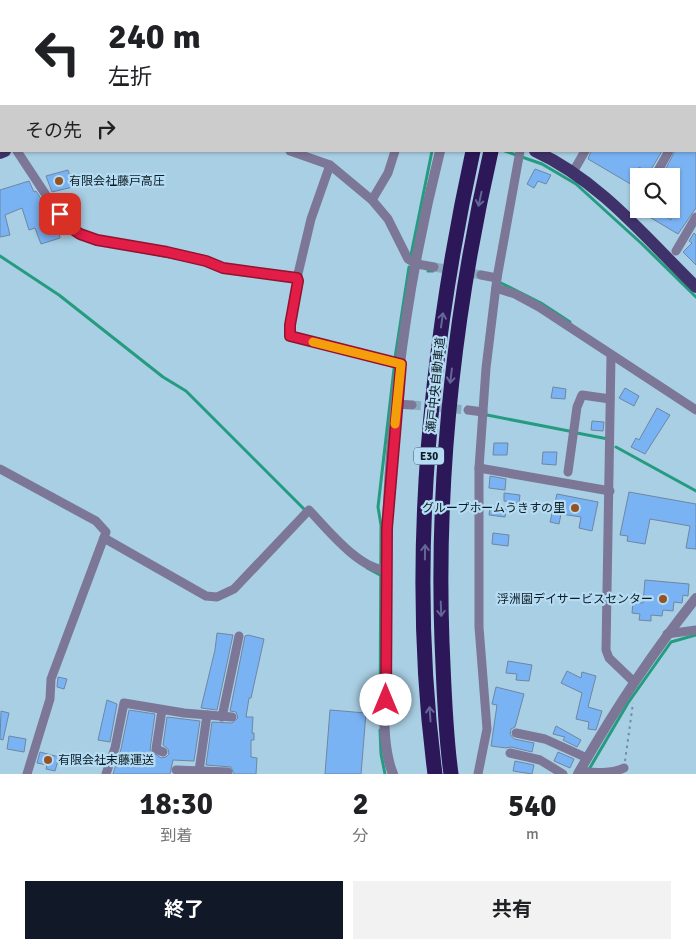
<!DOCTYPE html>
<html lang="ja">
<meta charset="utf-8">
<style>
:root{--surface:#fff;--page:#f2f2f2;--text:#202124;--muted:#757577;--accent:#111827}
body{margin:0;font-family:Signika,"Noto Sans JP",sans-serif;background:var(--page);color:var(--text);height:100vh;display:flex;flex-direction:column;font-size:19px;white-space:nowrap}
*{box-sizing:border-box;margin:0}
p{font-size:16px;color:var(--muted)}
.icon{flex:none;width:28px;height:28px;fill:none;stroke:currentColor;stroke-width:2;stroke-linecap:round;stroke-linejoin:round}
.map{position:relative;height:774px;overflow:hidden}
.drawer{display:flex;flex-direction:column;background:var(--surface);flex:1}
.drawer>*{flex:none}
.hud{position:absolute;left:0px;top:0px;width:696px;height:152px;box-shadow:0 1px 4px #0004;background:#fff;color:var(--text);overflow:hidden}
.fabs{position:absolute;left:630px;top:168px;display:grid;gap:10px}
.fabs a{display:grid;place-items:center;width:50px;height:50px;border-radius:0px;background:var(--surface);box-shadow:0 1px 4px #0004;font-size:25px}
.pin{position:absolute;display:grid;place-items:center;width:42px;height:42px;color:#fff;margin:-21px;border-radius:10px;box-shadow:0 2px 8px #0006}
.me{position:absolute;width:55px;margin:-28px;rotate:0deg;stroke-linejoin:round;filter:drop-shadow(0 0 4px #0008)}
.turn{display:flex;align-items:center;gap:18px;height:105px;padding:0 25px;font-size:22px}
.turn .icon{width:65px;height:65px;stroke-width:2.5}
.turn b{display:block;font-size:35px;line-height:42px}
.then{display:flex;align-items:center;height:48px;padding:0 25px;background:#0003;gap:10px;font-size:19px}
.eta{display:flex;justify-content:space-evenly;align-items:center;height:85px;text-align:center}
.eta b{font-size:30px;font-weight:700;line-height:35px}
.button{display:flex;gap:10px;margin-top:auto;padding:10px 25px}
.button a{flex:1;height:58px;border-radius:0px;background:var(--accent);color:#fff;font-size:20px;font-weight:700;line-height:58px;text-align:center}
.button a+a{background:var(--page);color:var(--text)}
.map>svg:first-child{display:block}
</style>
<div class="map">
<svg width="696" height="774" viewBox="0 0 696 774">
<rect width="100%" height="100%" fill="#a9cfe4"/>
<g fill="none" stroke-linecap="round" stroke-linejoin="round">
<g stroke="#259c7f" stroke-width="3">
<polyline points="207,1 209,0"/>
<polyline points="225,1 227,0"/>
<polyline points="0,61 1,64"/>
<polyline points="0,108 1,107"/>
<polyline points="505,151 542,164 576,184 642,244 696,297"/>
<polyline points="411,255 432,151"/>
<polyline points="0,256 59,295 163,377 186,391 304,509"/>
<polyline points="428,271 433,271"/>
<polyline points="501,283 541,303 570,322"/>
<polyline points="395,358 409,267"/>
<polyline points="487,415 569,431"/>
<polyline points="577,433 608,439"/>
<polyline points="616,447 696,491"/>
<polyline points="367,568 380,575"/>
<polyline points="380,724 381,525 378,507 394,369"/>
<polyline points="380,730 381,754 385,774"/>
<polyline points="588,771 628,703 671,642 696,635"/>
</g>
<g stroke="#259c7f" stroke-width="18">
<polyline points="97,1 99,0"/>
<polyline points="0,42 1,41"/>
</g>
</g>
<g fill="#7ab3f3" stroke="#6e86a2">
<polygon points="591,151 662,151 649,173 639,167 639,189 588,159"/>
<polygon points="675,151 696,151 696,208 678,234 641,212 643,209 653,209 671,220 671,176 662,176"/>
<polygon points="535,169 551,175 546,184 538,181 534,188 527,184"/>
<polygon points="68,170 73,187 52,192 46,176"/>
<polygon points="29,181 34,192 36,191 58,225 60,238 41,244 35,228 29,230 22,208 5,215 10,235 0,237 0,190"/>
<polygon points="694,233 696,235 696,265 683,252 692,243 689,241"/>
<polygon points="553,387 566,389 565,399 551,398"/>
<polygon points="625,388 639,396 634,406 619,398"/>
<polygon points="657,408 670,415 645,454 631,447 636,438 639,440"/>
<polygon points="592,421 604,422 603,431 591,430"/>
<polygon points="494,443 508,443 507,455 493,455"/>
<polygon points="543,452 557,452 556,465 542,464"/>
<polygon points="490,476 506,479 505,490 489,488"/>
<polygon points="629,492 696,504 696,549 686,548 690,526 650,519 645,544 627,541 628,536 620,535"/>
<polygon points="504,493 520,495 519,503 504,501"/>
<polygon points="557,494 598,502 592,531 579,528 581,517 561,514 559,524 550,522"/>
<polygon points="490,507 506,509 505,517 489,515"/>
<polygon points="493,533 509,535 508,546 492,544"/>
<polygon points="645,580 689,584 688,596 683,595 682,603 674,602 673,611 663,610 662,616 651,615 651,621 639,620 640,614 632,613 633,602 643,603"/>
<polygon points="217,633 233,635 217,710 201,708 215,650"/>
<polygon points="248,635 264,639 251,698 249,698 246,717 253,717 252,733 254,733 254,740 251,740 251,757 257,758 256,774 234,774 231,767 206,765 212,722 232,723 238,718 236,712 230,711 245,636"/>
<polygon points="508,661 532,665 529,681 516,680 517,674 506,673"/>
<polygon points="567,671 581,678 582,672 596,676 588,707 602,711 596,730 588,729 589,722 576,719 582,693 561,683"/>
<polygon points="58,677 67,679 64,689 57,687"/>
<polygon points="496,687 524,694 515,727 511,729 510,734 514,739 534,743 532,752 511,747 506,748 491,746 497,705 492,704"/>
<polygon points="107,700 117,704 110,742 98,740"/>
<polygon points="129,710 155,714 150,750 161,758 166,757 169,754 168,749 163,745 167,717 200,721 194,761 173,760 170,774 113,774 121,749"/>
<polygon points="330,710 366,713 361,774 325,774"/>
<polygon points="1,711 9,713 3,740 0,739"/>
<polygon points="556,726 581,740 577,747 563,740 565,737 553,734"/>
<polygon points="9,736 26,739 24,752 7,749"/>
<polygon points="40,752 59,757 55,771 46,769 47,765 37,763"/>
<polygon points="558,752 574,759 570,768 554,761"/>
<polygon points="515,761 534,765 532,774 513,771"/>
</g>
<g fill="none" stroke-linecap="round" stroke-linejoin="round">
<g stroke="#8aabbd" stroke-width="9" stroke-dasharray="9 4.5" stroke-linecap="butt">
<polyline points="434,267 481,275"/>
<polyline points="412,405 468,410"/>
</g>
<polyline stroke="#708d9d" stroke-width="2" stroke-dasharray="2.5 4" stroke-linecap="butt" points="625,761 633,703"/>
<g stroke="#7c7697" stroke-width="9">
<polyline points="451,0 454,1"/>
<polyline points="644,0 646,1"/>
<polyline points="182,1 185,0"/>
<polyline points="214,1 217,0"/>
<polyline points="482,1 483,0"/>
<polyline points="695,31 696,32"/>
<polyline points="695,65 696,66"/>
<polyline points="0,80 1,79"/>
<polyline points="695,110 696,108"/>
<polyline points="0,128 1,127"/>
<polyline points="695,128 696,129"/>
<polyline points="17,151 65,224 80,234 97,240 206,261 223,268 297,278 311,219 330,165"/>
<polyline points="290,151 330,165 372,200 388,219 408,259 417,264 434,267"/>
<polyline points="573,172 585,151"/>
<polyline points="655,176 669,151"/>
<polyline points="372,200 388,173 395,151"/>
<polyline points="635,210 639,204"/>
<polyline points="676,251 696,217"/>
<polyline points="481,275 497,278"/>
<polyline points="297,278 298,281 290,325 291,336 401,364"/>
<polyline points="496,288 515,294 539,307 696,410"/>
<polyline points="611,355 606,650 609,658 634,682"/>
<polyline points="396,404 412,405"/>
<polyline points="468,410 483,412"/>
<polyline points="479,468 610,491"/>
<polyline points="0,469 96,521 106,532 51,679 50,699 27,774"/>
<polyline points="568,472 577,407 582,395 610,399"/>
<path d="M104,538L206,596L217,597L234,589L309,510C327,529 359,569 386,570"/>
<polyline points="667,634 696,630"/>
<polyline points="162,710 156,749 163,752"/>
<polyline points="222,717 239,636"/>
<polyline points="516,733 545,739 587,758"/>
<polyline points="510,753 540,760 563,774"/>
<polyline points="176,770 228,772"/>
<path d="M580,770C591,774 614,773 624,768"/>
<polyline points="199,771 207,715"/>
<polyline points="106,774 115,748 124,703 184,713 232,717"/>
<polyline points="478,774 487,729 479,627 479,468 486,368 497,278 520,151"/>
</g>
<g stroke="#7c7697" stroke-width="10">
<path d="M393,774C379,740 386,687 386,650C386,610 386,569 387,529C391,403 409,274 440,151"/>
<path d="M578,774C613,712 652,653 696,598"/>
</g>
<g stroke="#3f326a" stroke-width="12">
<path d="M535,151C600,181 646,238 696,287"/>
<polyline points="0,153 5,151"/>
</g>
<g stroke="#2c1758" stroke-width="15">
<polyline points="516,1 517,0"/>
<polyline points="533,1 534,0"/>
<path d="M435,774C408,568 429,353 473,151"/>
<path d="M451,774C445,731 444,686 442,642C436,476 454,313 491,151"/>
</g>
</g>
<defs><path id="oneway-shaft" d="M-6 0H5M1.5-3L5.5 0L1.5 3" fill="none" stroke-width="1.6" stroke-linecap="round" stroke-linejoin="round" transform="scale(1.25)"/></defs>
<g stroke="#636696">
<use href="#oneway-shaft" transform="translate(480 199) rotate(102)"/>
<use href="#oneway-shaft" transform="translate(442 320) rotate(-82)"/>
<use href="#oneway-shaft" transform="translate(451 376) rotate(97)"/>
<use href="#oneway-shaft" transform="translate(425 552) rotate(-89)"/>
<use href="#oneway-shaft" transform="translate(441 609) rotate(88)"/>
<use href="#oneway-shaft" transform="translate(430 714) rotate(-94)"/>
</g>
<g fill="none" stroke-linecap="round" stroke-linejoin="round">
<g stroke="#92132f" stroke-width="12">
<polyline id="route" points="60,214 65,224 80,234 97,240 167,252 206,261 223,268 297,278 298,281 290,325 290,336 401,364 387,528 386,700"/>
</g>
<use href="#route" stroke="#e11d48" stroke-width="9"/>
<polyline stroke="#f59e0b" stroke-width="9" points="313,342 401,364 395,424"/>
</g>
<g fill="#955223" stroke="#b5dcf2" stroke-width="2">
<circle cx="59" cy="181" r="5"/>
<circle cx="575" cy="508" r="5"/>
<circle cx="663" cy="599" r="5"/>
<circle cx="48" cy="760" r="5"/>
</g>
<g text-anchor="middle" dominant-baseline="central" stroke-width="4.5" stroke-linejoin="round" paint-order="stroke">
<rect fill="#b5dcf2" stroke="#3f5460" stroke-width="1" x="414" y="447.5" width="30" height="17" rx="4"/>
<g font-size="11" font-weight="bold" fill="#0c1a22">
<text x="429" y="456">E30</text>
</g>
<g font-size="12" fill="#0c1a22" stroke="#b5dcf2" text-anchor="start">
<text x="69" y="181">有限会社藤戸高圧</text>
<text x="565" y="508" text-anchor="end">グループホームうきすの里</text>
<text x="653" y="599" text-anchor="end">浮洲園デイサービスセンター</text>
<text x="58" y="760">有限会社末藤運送</text>
</g>
<g font-size="12" fill="#0c1a22" stroke="#b5dcf2">
<text transform="translate(436 385) rotate(-84)">瀬戸中央自動車道</text>
</g>
</g>
</svg>
<div class="fabs">
<a><svg class="icon" aria-label="search" viewBox="0 0 24 24"><circle cx="10" cy="10" r="6"/><path d="M15 15l6 6"/></svg></a>
</div>
<div class="pin" style="left:60px;top:214px;background:#d93025"><svg class="icon" aria-label="arrive" viewBox="0 0 24 24"><path d="M6 21V4h12l-3 4 3 4H6"/></svg></div>
<svg class="me" style="left:386px;top:700px" viewBox="-20 -20 40 40"><circle r="19" fill="#fff"/><path d="M0-13L10 11 0 6-10 11z" fill="#e11d48"/></svg>
<div class="hud">
<div class="turn"><svg class="icon" aria-label="left" viewBox="0 0 24 24"><path d="M17 20v-9H6M10 6l-5 5 5 5"/></svg><div><b>240 m</b>左折</div></div>
<div class="then">その先<svg class="icon" aria-label="right" viewBox="0 0 24 24"><path d="M7 20v-9h11M14 6l5 5-5 5"/></svg></div>
</div>
</div>
<section class="drawer">
<div class="eta">
<div><b>18:30</b><p>到着</p></div>
<div><b>2</b><p>分</p></div>
<div><b>540</b><p>m</p></div>
</div>
<div class="button"><a>終了</a><a>共有</a></div>
</section>
